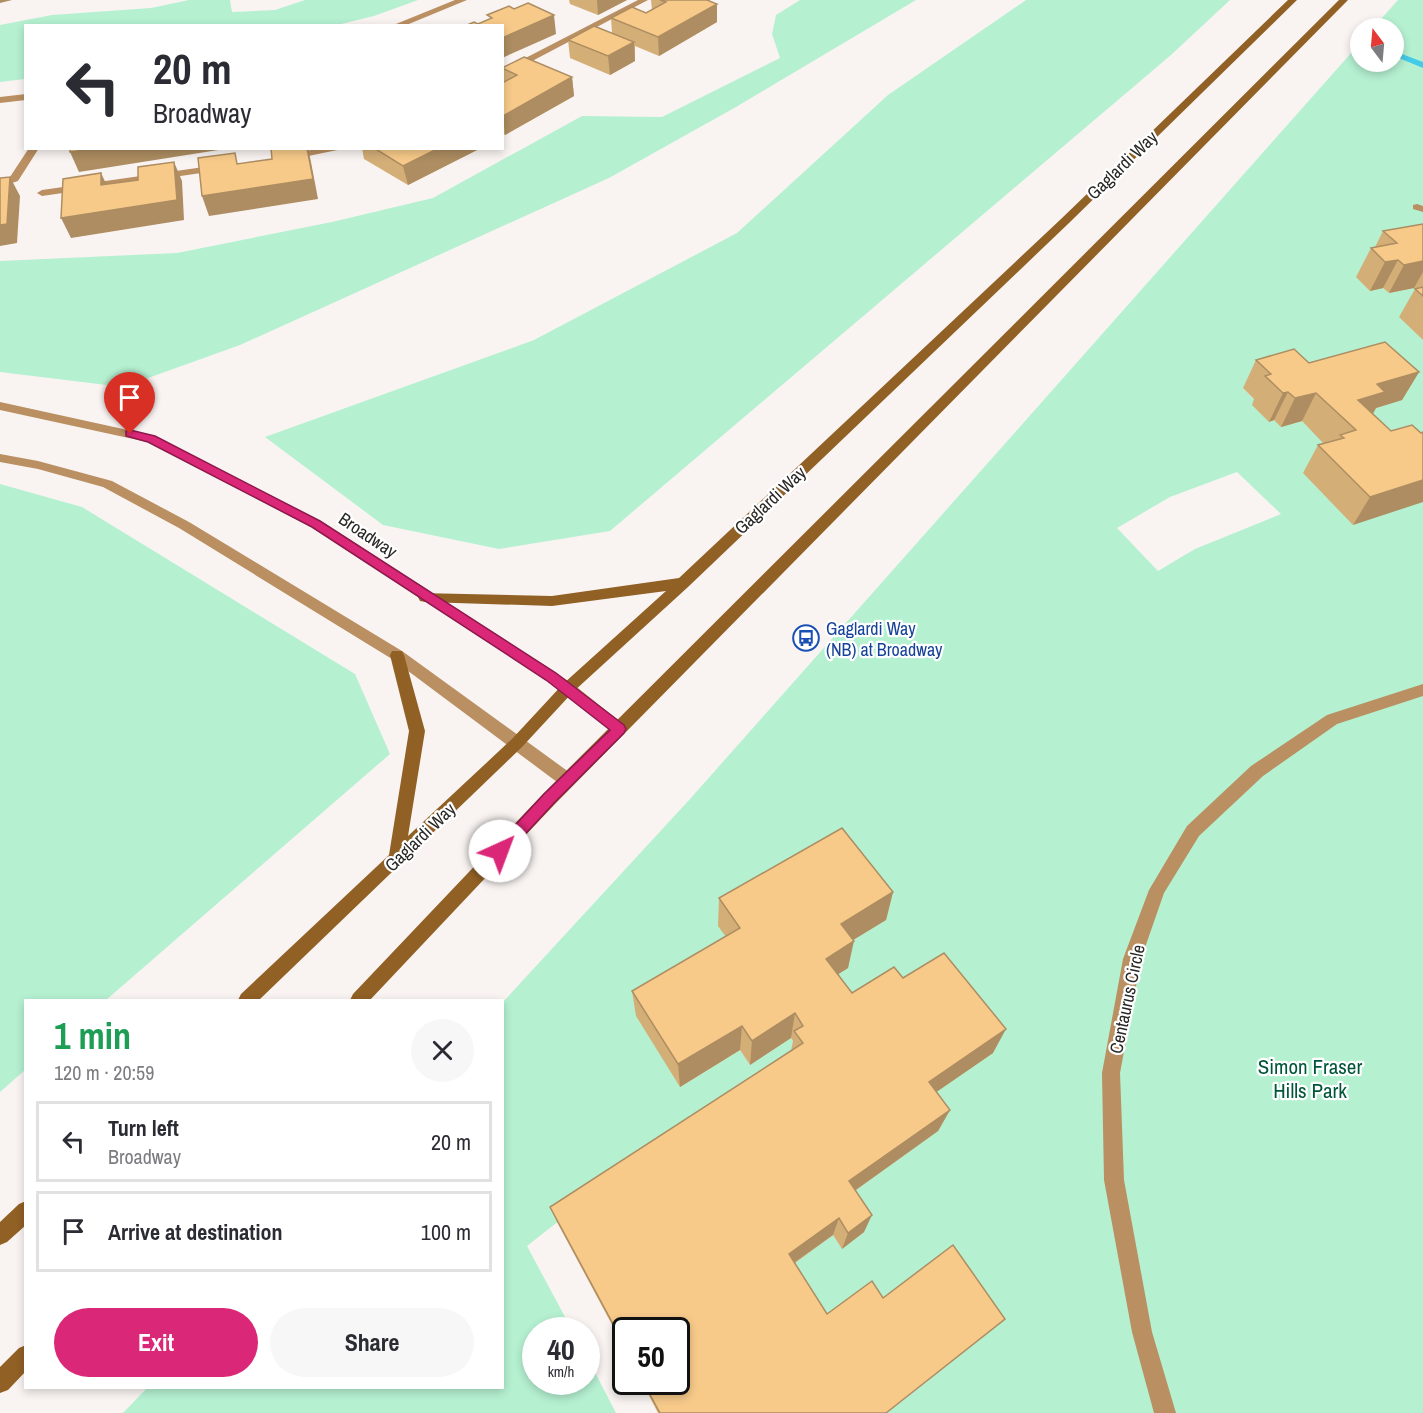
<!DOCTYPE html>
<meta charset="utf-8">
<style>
:root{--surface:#fff;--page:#f7f7f7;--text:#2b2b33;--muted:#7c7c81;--line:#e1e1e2;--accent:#db2777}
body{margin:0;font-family:"Archivo Narrow",sans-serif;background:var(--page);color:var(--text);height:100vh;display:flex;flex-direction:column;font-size:22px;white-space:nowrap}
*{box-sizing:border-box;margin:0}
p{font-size:20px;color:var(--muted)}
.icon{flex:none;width:33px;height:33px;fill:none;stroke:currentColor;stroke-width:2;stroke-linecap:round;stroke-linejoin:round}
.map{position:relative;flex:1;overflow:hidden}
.sheet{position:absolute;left:24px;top:999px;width:480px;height:390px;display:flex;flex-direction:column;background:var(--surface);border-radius:0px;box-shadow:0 3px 9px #0003}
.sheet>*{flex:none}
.banner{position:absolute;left:24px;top:24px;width:480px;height:126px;border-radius:0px;box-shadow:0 3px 9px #0003;background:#fff;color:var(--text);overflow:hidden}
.needle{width:39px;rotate:344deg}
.fabs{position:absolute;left:1350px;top:18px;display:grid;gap:12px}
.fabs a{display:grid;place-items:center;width:54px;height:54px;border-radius:50%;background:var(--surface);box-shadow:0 3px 9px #0003;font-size:30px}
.speed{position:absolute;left:522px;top:1317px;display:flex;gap:12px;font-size:30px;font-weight:700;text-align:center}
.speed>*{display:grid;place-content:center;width:78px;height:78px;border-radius:50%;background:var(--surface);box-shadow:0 3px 9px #0003;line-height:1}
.speed small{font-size:15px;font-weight:400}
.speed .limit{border:3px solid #111;border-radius:9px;background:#fff;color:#111}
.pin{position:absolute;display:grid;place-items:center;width:51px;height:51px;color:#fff;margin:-62px -26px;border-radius:50% 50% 50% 0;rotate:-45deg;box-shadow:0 0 6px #0007}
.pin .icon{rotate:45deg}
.me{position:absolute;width:66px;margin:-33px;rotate:43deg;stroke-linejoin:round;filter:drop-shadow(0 0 4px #0008)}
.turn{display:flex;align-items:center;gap:21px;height:126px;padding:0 30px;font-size:27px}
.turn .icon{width:78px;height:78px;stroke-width:2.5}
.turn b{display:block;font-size:42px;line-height:51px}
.round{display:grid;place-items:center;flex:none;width:63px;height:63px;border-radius:32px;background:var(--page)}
.overview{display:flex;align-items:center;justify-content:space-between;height:102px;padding:0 30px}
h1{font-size:36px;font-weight:700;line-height:45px;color:#1e9e55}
.button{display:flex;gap:12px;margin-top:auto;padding:12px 30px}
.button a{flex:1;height:69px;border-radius:36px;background:var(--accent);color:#fff;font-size:24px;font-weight:700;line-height:69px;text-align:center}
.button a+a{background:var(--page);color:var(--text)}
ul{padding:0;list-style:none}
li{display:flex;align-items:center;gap:18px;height:81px;margin:0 12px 9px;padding:0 18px;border:3px solid var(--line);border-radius:0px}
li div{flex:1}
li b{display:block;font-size:22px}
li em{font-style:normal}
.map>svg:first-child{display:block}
</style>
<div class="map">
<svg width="1423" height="1413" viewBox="0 0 1423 1413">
<rect width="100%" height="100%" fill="#f9f4f2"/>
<g fill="#b5f0d1" fill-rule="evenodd">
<polygon points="189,0 230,0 232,12 275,10 305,0 418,0 374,16 337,25 26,26 25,79 0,82 0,25 52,15 151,8"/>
<polygon points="800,0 916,0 736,107 609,178 240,345 123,387 0,372 0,261 177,253 332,222 433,198 582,116 662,117 780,58 772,34 776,15"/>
<polygon points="1026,0 1230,0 1171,55 610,531 499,549 383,525 265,437 534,340 737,233 888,95"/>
<path d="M1398,0H1423V249L1383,288L1389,293L1414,288L1423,296L1400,317L1423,340V455L1243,388L1274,420L1302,421L1340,459L1423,502V1413H887L989,1332L874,1311L821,1327L785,1269L833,1235L842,1249L846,1019L719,926L739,955L680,1087L740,1050L750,1065L791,1038L799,1050V1067L555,1224L527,1246L572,1330H536V1382H586L587,1357L616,1413H123L147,1388H502L503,1002L690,799L1360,43V62H1394V28H1373ZM1237,472L1281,514L1195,549L1158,571L1117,528L1170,497Z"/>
<polygon points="0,484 82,507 355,674 390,754 106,1000 26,1000 25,1070 0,1092"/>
</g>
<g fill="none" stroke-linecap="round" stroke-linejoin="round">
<polygon fill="#45cbe8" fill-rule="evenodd" points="1394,51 1423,62 1423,68 1394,56"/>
<polygon fill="#ba8f61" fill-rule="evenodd" points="1417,204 1423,206 1423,212 1413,209 1413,205"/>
<g fill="#ba8f61" fill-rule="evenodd">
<polygon points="638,0 648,0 502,77 502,70"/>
<polygon points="29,148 39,148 18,181 0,187 0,181 10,177"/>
<polygon points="322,148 347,148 289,160 284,157 289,154"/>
<polygon points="218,165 222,166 222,170 42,196 37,193 42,190"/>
<polygon points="1423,684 1423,696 1337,724 1263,776 1199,836 1164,893 1141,959 1120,1073 1124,1180 1152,1332 1176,1413 1154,1413 1132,1332 1104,1180 1102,1073 1123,959 1149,890 1187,826 1251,766 1327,715"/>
</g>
<g fill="#ba8f61" fill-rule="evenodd">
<polygon points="455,0 467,0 404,26 391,26"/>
<polygon points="26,94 26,100 0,103 0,97"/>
<polygon points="0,402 155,436 321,521 573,684 624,725 627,729 624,733 619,735 614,733 563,692 529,669 311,527 147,442 0,410"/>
<polygon points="0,454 38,461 112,481 189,522 402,651 573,775 575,780 573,785 567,787 561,785 392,659 179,528 103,487 38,469 0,462"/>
</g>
<g fill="#916025" fill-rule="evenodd">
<polygon points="1288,0 1297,0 1069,223 688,587 573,692 522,747 259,1000 238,1000 241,994 389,855 409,731 390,655 392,651 402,651 404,655 425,731 408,836 512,739 563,684 666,591 552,606 425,602 420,601 418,597 420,593 552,596 679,578 1061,219"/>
<polygon points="1339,0 1348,0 555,804 370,1000 350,1000 353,994 543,794"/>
<polygon points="26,1201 26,1225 7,1242 0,1245 0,1222 19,1204"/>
<polygon points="26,1345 26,1371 8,1390 0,1393 0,1367 19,1348"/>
</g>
</g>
<g fill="#d4ae77">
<polygon points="569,0 627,0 598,15 570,4"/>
<polygon points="651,0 707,0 717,4 717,22 659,56 635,46 635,61 610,75 570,58 568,40 612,33 611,18 646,13 652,10"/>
<polygon points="502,68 572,77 574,96 505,135 502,133 502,83 504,82"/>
<polygon points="362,148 481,148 408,185 364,159"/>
<polygon points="1423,224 1423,340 1399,317 1415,289 1414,288 1389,293 1383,288 1370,291 1356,277 1371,248 1375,247 1383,231"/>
<polygon points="1256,360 1419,372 1402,400 1376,408 1373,414 1391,431 1421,433 1353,525 1303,473 1318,445 1324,444 1302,421 1281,427 1274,420 1269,422 1252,405 1254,399 1243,388"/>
<polygon points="893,892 886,920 853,940 848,968 838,974 852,993 903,978 993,1053 936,1092 950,1110 938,1131 856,1190 864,1232 842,1249 833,1235 795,1263 887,1413 658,1413 642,1382 676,1382 626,1330 626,1351 558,1224 550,1207 791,1051 793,1041 791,1038 750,1065 740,1050 680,1087 636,1016 632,991 726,937 718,926 719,898"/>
</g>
<g fill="#ad8d61">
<polygon points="0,0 12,0 0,3"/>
<polygon points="597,0 627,0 598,15"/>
<polygon points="717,4 717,22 659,56 658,37"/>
<polygon points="554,15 556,34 502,58 502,38"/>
<polygon points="634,42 635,61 610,75 608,56"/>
<polygon points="572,77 574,96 505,135 503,116"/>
<polygon points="96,148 231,148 79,172 70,152"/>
<polygon points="308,148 311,162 318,199 209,216 202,196"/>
<polygon points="439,148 481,148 408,185 403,166"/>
<polygon points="174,162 182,181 184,220 71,238 61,218"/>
<polygon points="101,173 110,192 101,185"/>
<polygon points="10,177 20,196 17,243 0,246 0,225"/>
<polygon points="1398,260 1383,288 1370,291 1385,262"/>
<polygon points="1423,261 1423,272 1414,288 1389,293 1404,265"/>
<polygon points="1419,372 1402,400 1376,408 1369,420 1358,400 1377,384"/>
<polygon points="1288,392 1274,420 1269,422 1283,393"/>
<polygon points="1316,393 1302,421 1281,427 1295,398"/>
<polygon points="1423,480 1423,502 1353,525 1370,497"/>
<polygon points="893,892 886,920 835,951 841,924"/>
<polygon points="854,941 848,968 821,985 826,959"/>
<polygon points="795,1013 791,1038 750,1065 752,1041"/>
<polygon points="742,1026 740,1050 680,1087 678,1064"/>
<polygon points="1006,1029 993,1053 919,1104 929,1082"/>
<polygon points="950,1110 938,1131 843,1199 849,1181"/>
<polygon points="872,1215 864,1232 842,1249 848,1233"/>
<polygon points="839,1218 833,1235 785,1269 789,1254"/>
</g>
<g fill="#f7ca8a" stroke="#ad8d61" stroke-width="1.5">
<polygon points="660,0 707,0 717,4 658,37 611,18 632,7 646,13 666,2"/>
<polygon points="528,3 554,15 502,38 502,26 465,26 474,22 478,24 492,18 487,15 509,6 514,9"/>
<polygon points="594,26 634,42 608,56 568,40"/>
<polygon points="524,57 572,77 503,116 502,83 517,75 502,68"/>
<polygon points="70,148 96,148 70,152"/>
<polygon points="271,148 307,148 313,179 202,196 198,158 235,153 237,164 272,159"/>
<polygon points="374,148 439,148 403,166"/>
<polygon points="174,162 177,200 61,218 63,179 101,173 101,185 138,180 138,167"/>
<polygon points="10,177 7,224 0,225 0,178"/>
<polygon points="1423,224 1423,261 1404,265 1398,260 1385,262 1371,248 1397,243 1383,231"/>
<polygon points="1423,287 1423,296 1415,289"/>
<polygon points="1385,342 1419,372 1377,384 1385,392 1358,400 1391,431 1412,425 1421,433 1423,432 1423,480 1370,497 1318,445 1344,438 1340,435 1356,430 1316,393 1295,398 1288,392 1283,393 1265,376 1271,374 1256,360 1294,349 1309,363"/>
<polygon points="842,828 893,892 841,924 854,941 826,959 852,993 894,967 903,978 944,953 1006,1029 929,1082 950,1110 849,1181 872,1215 848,1233 839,1218 789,1254 827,1314 872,1281 883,1298 953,1245 1005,1319 886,1413 660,1413 643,1382 676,1382 676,1330 626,1330 626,1348 550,1207 803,1043 794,1031 803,1026 795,1013 752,1041 742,1026 678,1064 632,991 740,928 719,898"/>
</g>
<polygon fill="#db2777" stroke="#8e194d" stroke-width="1.5" points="130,430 155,436 320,521 556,673 624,725 626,729 624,733 554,803 505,856 500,858 495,856 492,851 495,847 544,794 610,730 546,680 312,527 148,442 126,436 126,431"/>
<defs>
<g id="bus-ring" transform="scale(1.35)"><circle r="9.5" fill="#fff" stroke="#1a4fb4" stroke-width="1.5"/><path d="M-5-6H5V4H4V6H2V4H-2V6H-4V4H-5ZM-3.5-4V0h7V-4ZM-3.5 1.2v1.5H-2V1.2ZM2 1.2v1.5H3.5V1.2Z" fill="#1a4fb4"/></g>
</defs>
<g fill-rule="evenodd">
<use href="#bus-ring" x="806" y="638"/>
</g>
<g text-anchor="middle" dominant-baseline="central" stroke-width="4.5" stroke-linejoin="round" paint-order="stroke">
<g font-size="18" fill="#292827" stroke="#fff">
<text transform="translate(1122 165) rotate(-44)">Gaglardi Way</text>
<text transform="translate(770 500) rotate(-43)">Gaglardi Way</text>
<text transform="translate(368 535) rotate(34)">Broadway</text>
<text transform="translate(420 837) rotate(-44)">Gaglardi Way</text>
<text transform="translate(1127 999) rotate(-78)">Centaurus Circle</text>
</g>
<g font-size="18" fill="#164399" stroke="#fff" text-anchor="start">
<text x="826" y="628">Gaglardi Way<tspan x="826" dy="21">(NB) at Broadway</tspan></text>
</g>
<g font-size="21" fill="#005638" stroke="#fff">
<text x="1310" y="1066">Simon Fraser<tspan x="1310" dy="24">Hills Park</tspan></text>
</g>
</g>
</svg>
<div class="fabs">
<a><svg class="needle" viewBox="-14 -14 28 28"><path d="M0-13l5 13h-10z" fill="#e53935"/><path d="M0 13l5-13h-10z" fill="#7c7c81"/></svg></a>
</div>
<div class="speed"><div>40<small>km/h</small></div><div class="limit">50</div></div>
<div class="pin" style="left:130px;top:434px;background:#d93025"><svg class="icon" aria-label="arrive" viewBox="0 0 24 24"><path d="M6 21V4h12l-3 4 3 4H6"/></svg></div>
<svg class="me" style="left:500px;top:851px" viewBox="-20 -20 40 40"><circle r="19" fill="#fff"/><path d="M0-13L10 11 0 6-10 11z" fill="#db2777"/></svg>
<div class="banner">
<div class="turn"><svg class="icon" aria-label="left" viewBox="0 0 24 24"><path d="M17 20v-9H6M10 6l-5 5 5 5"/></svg><div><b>20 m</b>Broadway</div></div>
</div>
<section class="sheet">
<div class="overview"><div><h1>1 min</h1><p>120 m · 20:59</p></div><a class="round"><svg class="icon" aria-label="close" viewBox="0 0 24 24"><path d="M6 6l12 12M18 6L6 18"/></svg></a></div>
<ul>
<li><svg class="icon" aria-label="left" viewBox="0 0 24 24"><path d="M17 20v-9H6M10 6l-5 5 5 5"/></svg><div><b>Turn left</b><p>Broadway</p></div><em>20 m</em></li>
<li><svg class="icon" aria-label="arrive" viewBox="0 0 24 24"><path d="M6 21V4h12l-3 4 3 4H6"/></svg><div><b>Arrive at destination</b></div><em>100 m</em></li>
</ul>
<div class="button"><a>Exit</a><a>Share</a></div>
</section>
</div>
